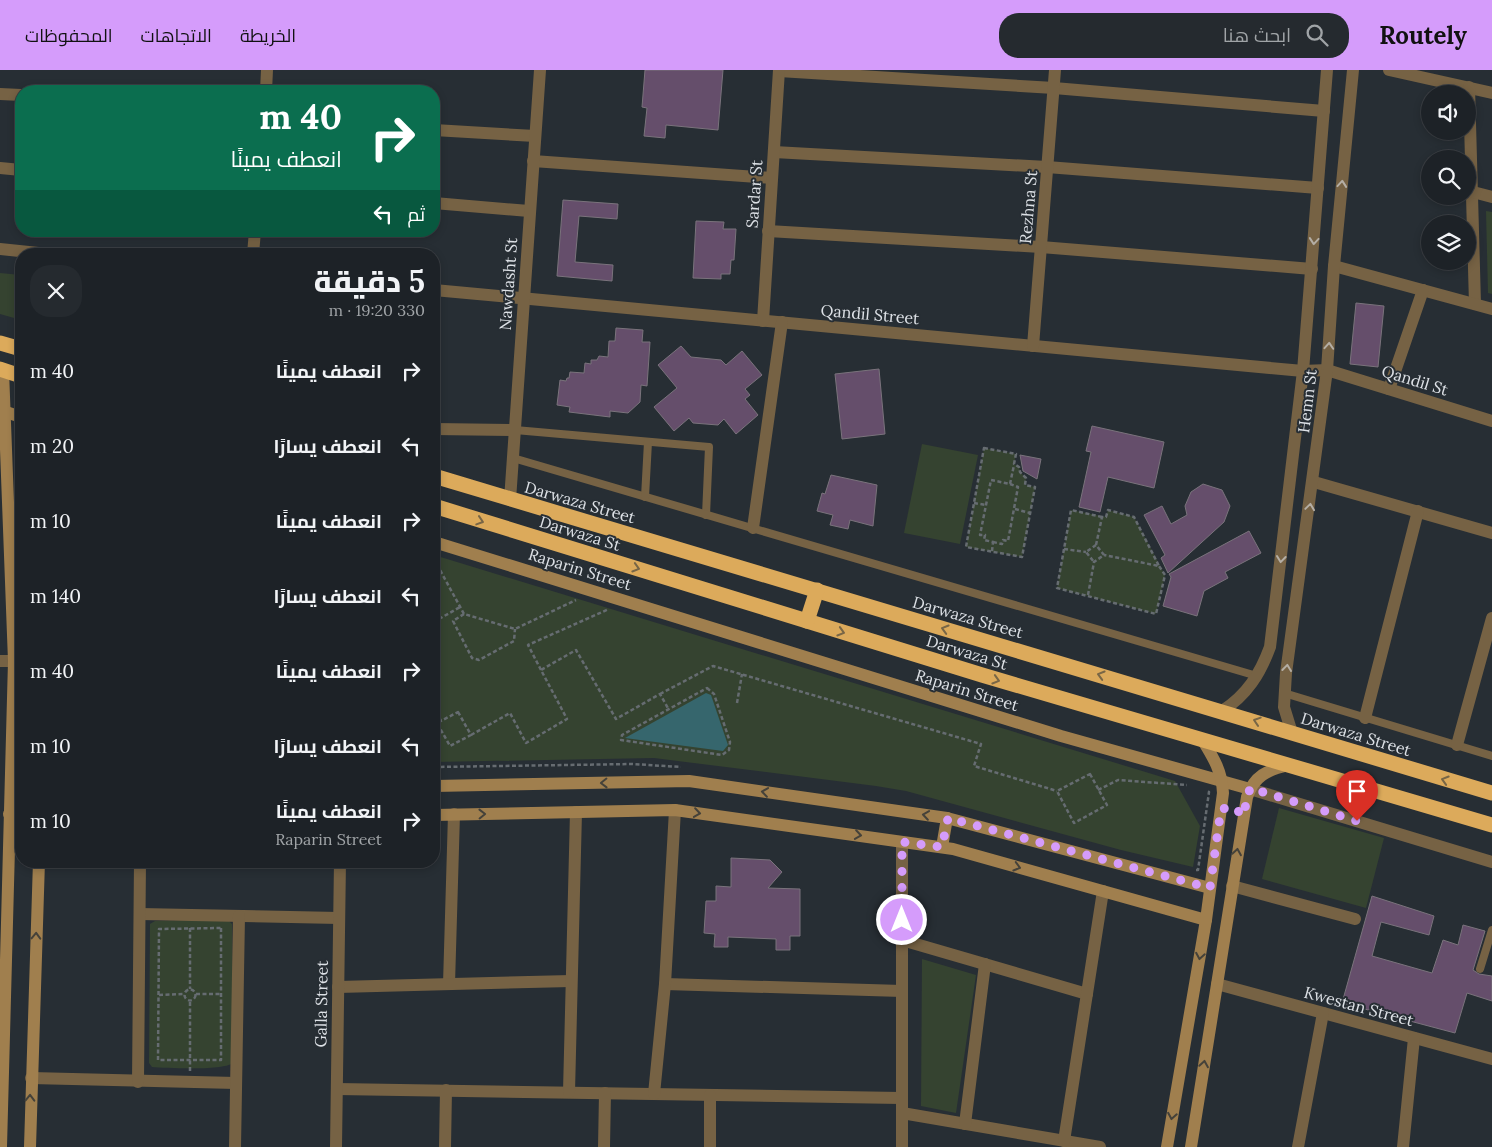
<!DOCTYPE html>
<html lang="ar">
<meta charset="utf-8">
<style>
:root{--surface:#1d2227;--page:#252a2f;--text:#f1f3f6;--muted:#a0a4a7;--line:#3b3f44;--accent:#d59cfb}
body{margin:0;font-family:Lora,Cairo,serif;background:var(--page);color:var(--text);direction:rtl;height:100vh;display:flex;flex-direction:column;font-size:19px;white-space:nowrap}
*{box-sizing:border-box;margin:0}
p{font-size:16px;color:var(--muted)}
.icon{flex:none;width:28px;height:28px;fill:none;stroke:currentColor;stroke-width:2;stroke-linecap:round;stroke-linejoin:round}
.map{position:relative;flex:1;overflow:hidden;direction:ltr}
.sheet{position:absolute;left:15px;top:178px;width:425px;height:620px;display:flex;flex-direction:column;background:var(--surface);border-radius:20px;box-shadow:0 2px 8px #0003,0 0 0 1px var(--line);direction:rtl}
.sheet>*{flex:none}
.top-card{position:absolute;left:15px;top:15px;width:425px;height:152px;border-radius:20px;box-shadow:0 2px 8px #0003,0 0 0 1px var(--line);direction:rtl;background:#0b6e4f;color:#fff;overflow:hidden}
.fabs{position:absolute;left:1421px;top:15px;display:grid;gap:10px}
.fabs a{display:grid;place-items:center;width:55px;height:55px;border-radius:50%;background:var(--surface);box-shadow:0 2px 8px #0003,0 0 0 1px var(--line);font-size:25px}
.pin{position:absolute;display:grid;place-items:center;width:42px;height:42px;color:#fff;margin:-51px -21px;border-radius:50% 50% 50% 0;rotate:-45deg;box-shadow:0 0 5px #0007}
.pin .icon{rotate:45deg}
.me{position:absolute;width:55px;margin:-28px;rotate:0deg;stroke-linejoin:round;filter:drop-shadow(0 0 4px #0008)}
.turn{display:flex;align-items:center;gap:18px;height:105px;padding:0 15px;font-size:22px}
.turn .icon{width:65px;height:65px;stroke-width:2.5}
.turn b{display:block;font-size:35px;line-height:42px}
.then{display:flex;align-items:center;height:48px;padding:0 15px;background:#0003;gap:10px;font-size:19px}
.round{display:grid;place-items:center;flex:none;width:52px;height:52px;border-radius:20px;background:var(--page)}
.overview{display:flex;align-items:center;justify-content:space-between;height:85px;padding:0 15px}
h1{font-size:30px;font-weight:800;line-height:38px}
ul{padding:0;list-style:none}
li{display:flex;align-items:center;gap:15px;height:75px;padding:0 15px}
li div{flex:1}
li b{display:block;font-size:19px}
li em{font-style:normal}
header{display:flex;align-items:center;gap:30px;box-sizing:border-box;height:70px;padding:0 25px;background:var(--accent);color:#111}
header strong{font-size:24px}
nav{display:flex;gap:28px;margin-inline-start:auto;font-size:18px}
.search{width:350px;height:45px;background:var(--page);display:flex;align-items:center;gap:12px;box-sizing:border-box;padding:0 18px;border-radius:20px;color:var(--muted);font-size:19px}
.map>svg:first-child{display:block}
</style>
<header>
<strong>Routely</strong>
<div class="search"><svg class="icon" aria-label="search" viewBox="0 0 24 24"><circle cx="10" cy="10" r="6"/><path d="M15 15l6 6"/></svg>ابحث هنا</div>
<nav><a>الخريطة</a><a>الاتجاهات</a><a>المحفوظات</a></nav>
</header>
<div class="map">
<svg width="1492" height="1077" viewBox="0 0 1492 1077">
<rect width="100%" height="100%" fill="#272e34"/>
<g fill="#354330">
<polygon points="1486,141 1492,142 1492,224 1488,223"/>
<polygon points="0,203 21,205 21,250 0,244"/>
<polygon points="922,374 978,385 960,474 904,463"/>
<polygon points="984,378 1016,384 1014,394 1019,397 1020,402 1026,408 1025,415 1035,417 1022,487 966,477"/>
<polygon points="1071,440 1106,447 1108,440 1134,447 1165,505 1156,544 1057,518"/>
<polygon points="434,485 1175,711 1200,756 1193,797 1121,780 906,721 876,716 654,688 434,692"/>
<polygon points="1279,738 1384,768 1366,838 1262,809"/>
<path d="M223,850L229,851L232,854L233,993C222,1001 167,998 152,997L149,993L150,854L155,851Z"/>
<polygon points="922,889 976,905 956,1043 921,1036"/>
</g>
<polygon fill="#36666d" points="706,623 711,625 728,675 723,681 625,668"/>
<g fill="#654e6b" stroke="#7a737c">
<polygon points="645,0 723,0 718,60 666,55 665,68 644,66 647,38 642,37"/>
<polygon points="563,130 618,134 617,149 579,146 575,192 613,195 612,211 557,206"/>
<polygon points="696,151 724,152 723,159 736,159 734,190 731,190 730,204 721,204 721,209 693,208"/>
<polygon points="1356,233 1384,236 1378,297 1350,294"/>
<polygon points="616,258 643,260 642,272 650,272 647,316 641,315 640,332 628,343 610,341 610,347 569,342 570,337 557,335 560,310 566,311 567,308 569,308 570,302 584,303 585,293 591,294 591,290 597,290 599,286 608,287 609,271 615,271"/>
<polygon points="681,276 691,287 721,290 726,295 742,281 762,305 745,319 750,325 745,329 758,345 736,364 724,349 718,355 693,353 689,348 674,361 654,337 677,318 658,295"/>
<polygon points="879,299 885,364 842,369 835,304"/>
<polygon points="1092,356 1164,372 1154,418 1108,407 1100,442 1079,437 1091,382 1086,381"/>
<polygon points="1020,385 1041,389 1037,409 1023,401"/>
<polygon points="831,405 877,415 873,456 850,450 848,459 830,455 833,445 817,441 822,423 825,424"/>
<polygon points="1203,414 1222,420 1230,436 1224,452 1168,503 1161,488 1165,485 1144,445 1162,436 1171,454 1187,445 1185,436 1191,422"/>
<polygon points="1249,461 1261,483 1225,502 1228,508 1204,521 1197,546 1163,536 1171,507 1169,504"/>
<polygon points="731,788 770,790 782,802 768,818 800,819 800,866 790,866 790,880 776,880 776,869 728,867 728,877 714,877 715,864 704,863 706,831 716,831 716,816 731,817"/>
<polygon points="1372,826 1434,846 1429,865 1381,852 1372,886 1432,903 1443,870 1458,875 1463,855 1485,861 1473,900 1479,904 1492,906 1492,931 1467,923 1455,963 1342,933"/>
</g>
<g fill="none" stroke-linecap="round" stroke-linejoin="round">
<g stroke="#666c71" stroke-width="2.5" stroke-dasharray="4 2.5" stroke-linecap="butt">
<polygon points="984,378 1016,384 1014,394 1019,397 1020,402 1026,408 1025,415 1035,417 1022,487 966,477"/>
<polyline points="974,433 986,435"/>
<polyline points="1015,439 1030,443"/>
<polyline points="1102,447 1071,440 1057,518 1156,544 1165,505 1159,496"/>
<polyline points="993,472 1002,474 1003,470 1008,471 1018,417 1010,414"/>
<polyline points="1096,475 1102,447 1106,447 1108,440 1134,447 1159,496 1104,485"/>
<polyline points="1064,479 1086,482"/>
<polyline points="992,481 993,472 984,470 985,465 980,465 991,410 1010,414 1014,395"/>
<polyline points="434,489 464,544 515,559 576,530"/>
<polyline points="1088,525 1094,492 1104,485 1096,475 1086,482 1094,492"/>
<polyline points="434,541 439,549 434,552"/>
<polyline points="464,544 453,551 472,588 479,590 514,571 515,559"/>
<polyline points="439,549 460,537"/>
<polyline points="541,600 528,575 609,539"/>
<polygon points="707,618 714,624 730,672 729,680 722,685 621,670 622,665"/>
<polyline points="660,624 713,596 981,674 974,696 1057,721"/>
<polyline points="737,633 742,604"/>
<polyline points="434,637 441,651"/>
<polygon points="458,642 471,665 450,676 437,653"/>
<polyline points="471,665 510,643 526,673 567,649 541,600 576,580 616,649 660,624 669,640"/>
<polyline points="434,697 632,694 681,697"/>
<polygon points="1090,704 1107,735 1074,753 1057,721"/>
<polyline points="1098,720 1118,710 1187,715"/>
<polyline points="1196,800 1198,800 1209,722 1206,721"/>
<polyline points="190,858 190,919"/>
<polygon points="221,858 221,990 158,990 159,859"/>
<circle cx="190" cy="925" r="5.5"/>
<polyline points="196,924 221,924"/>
<polyline points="159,925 184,924"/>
<polyline points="190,1001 190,930"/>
</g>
<g stroke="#766244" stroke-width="8">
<polyline points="515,360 709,377 706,445"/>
<polyline points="513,388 1257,606"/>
<polyline points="645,427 648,372"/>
<polyline points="1284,623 1492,686"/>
<polyline points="1480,899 1492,860"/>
</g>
<g stroke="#766244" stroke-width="12">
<polyline points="1389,0 1492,23"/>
<polyline points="779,1 1054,18 1324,41"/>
<polyline points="1469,17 1475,234"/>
<polyline points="266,21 267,0"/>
<polyline points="0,24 21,25"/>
<polyline points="434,60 535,66"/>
<polyline points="774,82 1047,97 1318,118"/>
<polyline points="533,91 771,108"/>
<polyline points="0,98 21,100"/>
<polyline points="1473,122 1492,127"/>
<polyline points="434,133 529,141"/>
<polyline points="768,161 1041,177 1312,199"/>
<polyline points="0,179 48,184"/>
<polyline points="253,184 255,161"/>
<polyline points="1334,196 1492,239"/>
<polyline points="434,220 1303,301 1327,300 1492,351"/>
<polyline points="763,251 779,0"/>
<polyline points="1033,276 1055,0"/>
<polyline points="1389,319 1423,220"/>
<polyline points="434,359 515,360"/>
<polyline points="1314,412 1492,463"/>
<polyline points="510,430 540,0"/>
<polyline points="753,458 782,252"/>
<polyline points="0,591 14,591"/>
<path d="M1222,641C1247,625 1260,604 1270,577L1303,301L1327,0"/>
<polyline points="1365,648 1418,441"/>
<polyline points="1292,663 1284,637 1286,603 1327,300 1334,196 1353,0"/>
<polyline points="1457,675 1492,548"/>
<polyline points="1250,719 1492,792"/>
<polyline points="1232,816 1355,849"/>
<polyline points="140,844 339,848"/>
<polyline points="902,870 1087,924"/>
<polyline points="449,914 454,744"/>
<polyline points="665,914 902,921"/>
<polyline points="1217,914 1492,989"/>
<polyline points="338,917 571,911"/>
<polyline points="31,1008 236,1013"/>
<polyline points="138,1012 140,791"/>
<polyline points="337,1019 901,1028"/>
<polyline points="569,1022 576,742"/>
<polyline points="654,1024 665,914 675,740"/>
<polyline points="902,1043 1100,1077"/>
<polyline points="965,1054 985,894"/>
<polyline points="1064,1071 1103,821"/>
<polyline points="235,1077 239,846"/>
<polyline points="336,1077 340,791"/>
<polyline points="445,1077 446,1020"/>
<polyline points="604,1077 605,1023"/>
<polyline points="710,1077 710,1025"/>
<polyline points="902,1077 902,772"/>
<polyline points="1298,1077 1323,943"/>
<polyline points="1403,1077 1414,968"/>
</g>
<g stroke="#a07f4e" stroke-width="12">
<polyline points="3,341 21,347"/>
<polyline points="434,472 1061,666 1250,719"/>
<polyline points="434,716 689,711 947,748 1210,818"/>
<polyline points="9,744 21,745"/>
<polyline points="434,745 675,740 953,779 1206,850"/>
<polyline points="942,777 947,748"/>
<polyline points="1,1077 14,591 3,300"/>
<polyline points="30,1077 39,791"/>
<path d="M1167,1077L1206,850L1223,723C1222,701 1213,687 1202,669"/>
<path d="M1191,1077L1247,727C1254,706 1267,700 1289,695"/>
</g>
<g stroke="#dcaa5b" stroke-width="15">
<polyline points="0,273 21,279"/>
<polyline points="0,299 21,306"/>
<polyline points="434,406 1492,723"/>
<polyline points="434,436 982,605 1492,755"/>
<polyline points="807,551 817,520"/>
</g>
</g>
<defs><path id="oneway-chevron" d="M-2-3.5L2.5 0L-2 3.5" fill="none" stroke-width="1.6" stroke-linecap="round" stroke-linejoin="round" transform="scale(1.25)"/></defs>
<g stroke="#b4aea5">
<use href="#oneway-chevron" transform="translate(1342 114) rotate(-85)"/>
<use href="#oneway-chevron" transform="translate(1314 171) rotate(95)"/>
<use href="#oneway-chevron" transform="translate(1329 276) rotate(-86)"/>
<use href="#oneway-chevron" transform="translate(1310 437) rotate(-82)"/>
<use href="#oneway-chevron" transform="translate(1281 489) rotate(97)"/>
<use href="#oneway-chevron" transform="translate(1287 598) rotate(-83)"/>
</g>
<g stroke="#786646">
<use href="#oneway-chevron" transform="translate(480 451) rotate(18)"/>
<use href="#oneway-chevron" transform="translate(636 498) rotate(17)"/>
<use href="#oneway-chevron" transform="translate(945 559) rotate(-164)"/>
<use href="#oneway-chevron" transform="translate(841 562) rotate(17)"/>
<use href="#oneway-chevron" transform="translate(1101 605) rotate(-164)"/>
<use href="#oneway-chevron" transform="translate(996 610) rotate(17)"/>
<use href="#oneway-chevron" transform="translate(1257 651) rotate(-162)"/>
<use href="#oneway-chevron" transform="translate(1445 710) rotate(-163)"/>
</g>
<g stroke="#45423a">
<use href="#oneway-chevron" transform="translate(604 713) rotate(179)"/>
<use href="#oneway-chevron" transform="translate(765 722) rotate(-172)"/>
<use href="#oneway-chevron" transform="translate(697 743) rotate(8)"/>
<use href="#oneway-chevron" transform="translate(482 744) rotate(-1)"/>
<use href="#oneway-chevron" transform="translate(926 745) rotate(-172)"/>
<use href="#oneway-chevron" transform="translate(858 765) rotate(8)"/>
<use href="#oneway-chevron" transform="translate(1237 782) rotate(-81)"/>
<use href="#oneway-chevron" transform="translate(1017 797) rotate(16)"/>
<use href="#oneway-chevron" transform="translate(36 866) rotate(-88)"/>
<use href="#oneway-chevron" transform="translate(1200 886) rotate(100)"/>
<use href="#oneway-chevron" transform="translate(1204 994) rotate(-81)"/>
<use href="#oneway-chevron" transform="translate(30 1028) rotate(-89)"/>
<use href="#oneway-chevron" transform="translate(1172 1046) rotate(100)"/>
</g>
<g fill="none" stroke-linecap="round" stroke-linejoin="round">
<polyline stroke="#d59cfb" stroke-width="9" stroke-dasharray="0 16.2" points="902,850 902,772 942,777 948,748 1210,818 1221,739 1234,737 1243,746 1250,718 1357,751"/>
</g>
<g text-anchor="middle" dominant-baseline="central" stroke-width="4" stroke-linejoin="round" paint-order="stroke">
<g font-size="16" fill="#dde1e6" stroke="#272e34">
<text transform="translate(754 124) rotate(-86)">Sardar St</text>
<text transform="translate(1028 137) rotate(-85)">Rezhna St</text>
<text transform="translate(508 214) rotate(-86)">Nawdasht St</text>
<text transform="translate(870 244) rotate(5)">Qandil Street</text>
<text transform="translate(1415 310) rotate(17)">Qandil St</text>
<text transform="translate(1307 331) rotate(-83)">Hemn St</text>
<text transform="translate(580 432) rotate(16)">Darwaza Street</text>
<text transform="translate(580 463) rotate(17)">Darwaza St</text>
<text transform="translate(580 499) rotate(17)">Raparin Street</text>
<text transform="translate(968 547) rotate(16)">Darwaza Street</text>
<text transform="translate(967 582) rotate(17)">Darwaza St</text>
<text transform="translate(967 620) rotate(17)">Raparin Street</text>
<text transform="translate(1356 664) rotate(17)">Darwaza Street</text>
<text transform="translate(321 934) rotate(-89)">Galla Street</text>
<text transform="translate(1359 936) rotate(15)">Kwestan Street</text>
</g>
</g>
</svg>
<div class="fabs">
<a><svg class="icon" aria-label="sound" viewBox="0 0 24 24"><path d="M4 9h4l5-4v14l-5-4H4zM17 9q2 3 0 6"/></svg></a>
<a><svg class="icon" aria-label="search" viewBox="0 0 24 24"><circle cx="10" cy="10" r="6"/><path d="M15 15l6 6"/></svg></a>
<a><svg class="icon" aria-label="layers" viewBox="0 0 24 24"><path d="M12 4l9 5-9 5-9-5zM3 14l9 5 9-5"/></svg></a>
</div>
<div class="pin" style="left:1357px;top:751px;background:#d93025"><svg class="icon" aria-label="arrive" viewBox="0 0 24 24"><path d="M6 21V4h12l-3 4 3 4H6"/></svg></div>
<svg class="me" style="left:902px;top:850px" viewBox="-20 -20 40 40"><circle r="17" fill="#d59cfb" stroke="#fff" stroke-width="3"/><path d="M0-11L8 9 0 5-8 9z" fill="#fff"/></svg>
<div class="top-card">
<div class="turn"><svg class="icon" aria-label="right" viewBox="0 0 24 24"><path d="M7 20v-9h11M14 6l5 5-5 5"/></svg><div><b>40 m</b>انعطف يمينًا</div></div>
<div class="then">ثم<svg class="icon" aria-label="left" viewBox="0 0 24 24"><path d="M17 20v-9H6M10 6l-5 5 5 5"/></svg></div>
</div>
<section class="sheet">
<div class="overview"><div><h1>5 دقيقة</h1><p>330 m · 19:20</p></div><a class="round"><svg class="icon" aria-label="close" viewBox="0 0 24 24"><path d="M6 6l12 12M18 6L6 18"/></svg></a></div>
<ul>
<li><svg class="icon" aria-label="right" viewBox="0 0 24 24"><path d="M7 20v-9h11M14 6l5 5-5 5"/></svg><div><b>انعطف يمينًا</b></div><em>40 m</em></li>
<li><svg class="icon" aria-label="left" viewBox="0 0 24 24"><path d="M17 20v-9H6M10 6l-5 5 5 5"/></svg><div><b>انعطف يسارًا</b></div><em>20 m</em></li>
<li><svg class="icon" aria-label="right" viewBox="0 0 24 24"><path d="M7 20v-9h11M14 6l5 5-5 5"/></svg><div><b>انعطف يمينًا</b></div><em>10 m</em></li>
<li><svg class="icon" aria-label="left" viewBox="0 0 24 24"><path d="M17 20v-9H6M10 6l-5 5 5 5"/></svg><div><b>انعطف يسارًا</b></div><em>140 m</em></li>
<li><svg class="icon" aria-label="right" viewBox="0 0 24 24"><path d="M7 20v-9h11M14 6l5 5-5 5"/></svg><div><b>انعطف يمينًا</b></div><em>40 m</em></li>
<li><svg class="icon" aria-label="left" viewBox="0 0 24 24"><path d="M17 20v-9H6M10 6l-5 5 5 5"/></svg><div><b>انعطف يسارًا</b></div><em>10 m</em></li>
<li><svg class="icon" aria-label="right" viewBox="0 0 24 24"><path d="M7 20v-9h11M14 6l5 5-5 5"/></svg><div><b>انعطف يمينًا</b><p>Raparin Street</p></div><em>10 m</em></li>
</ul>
</section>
</div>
